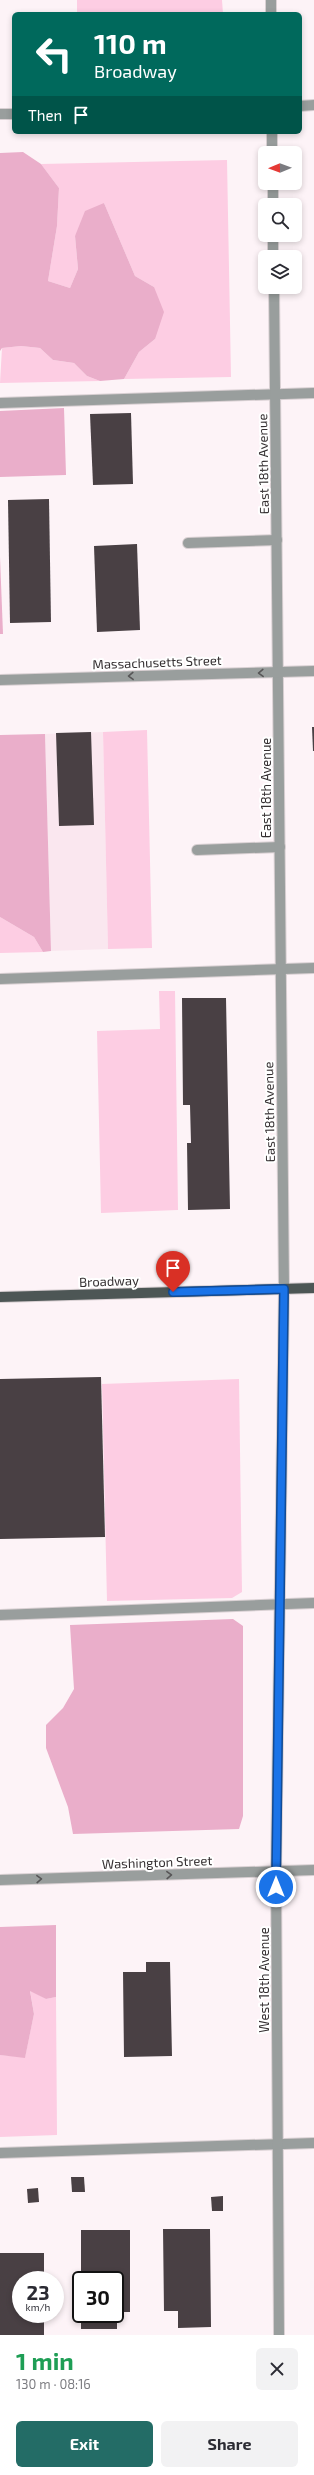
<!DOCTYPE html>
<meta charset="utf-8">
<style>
:root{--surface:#fff;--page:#f2f2f3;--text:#2b2b33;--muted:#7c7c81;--accent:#236c66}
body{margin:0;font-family:"Exo 2",sans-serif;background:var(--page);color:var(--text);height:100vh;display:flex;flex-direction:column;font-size:15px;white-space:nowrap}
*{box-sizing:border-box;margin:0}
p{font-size:13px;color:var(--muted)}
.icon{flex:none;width:22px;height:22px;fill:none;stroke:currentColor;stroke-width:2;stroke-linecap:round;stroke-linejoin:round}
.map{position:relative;height:2335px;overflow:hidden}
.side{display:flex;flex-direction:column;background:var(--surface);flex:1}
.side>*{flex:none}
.top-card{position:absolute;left:12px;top:12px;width:290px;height:122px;border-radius:6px;box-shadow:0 2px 6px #0003;background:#00695c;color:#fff;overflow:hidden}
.needle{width:26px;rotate:269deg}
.controls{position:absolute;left:258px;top:146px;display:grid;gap:8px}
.controls a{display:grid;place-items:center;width:44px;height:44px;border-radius:6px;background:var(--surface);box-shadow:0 2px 6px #0003;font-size:20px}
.speed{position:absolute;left:12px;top:2271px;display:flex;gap:8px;font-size:20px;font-weight:700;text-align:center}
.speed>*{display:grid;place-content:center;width:52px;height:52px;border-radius:50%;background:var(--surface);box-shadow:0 2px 6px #0003;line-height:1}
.speed small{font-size:10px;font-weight:400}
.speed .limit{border:2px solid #111;border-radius:6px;background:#fff;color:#111}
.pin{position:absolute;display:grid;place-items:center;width:34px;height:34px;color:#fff;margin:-41px -17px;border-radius:50% 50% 50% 0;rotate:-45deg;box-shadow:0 0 4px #0007}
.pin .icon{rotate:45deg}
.me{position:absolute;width:44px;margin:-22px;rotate:0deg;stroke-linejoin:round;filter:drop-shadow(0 0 3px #0008)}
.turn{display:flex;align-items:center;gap:14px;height:84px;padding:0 16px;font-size:18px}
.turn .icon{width:52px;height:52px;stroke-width:2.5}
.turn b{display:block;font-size:28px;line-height:34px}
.then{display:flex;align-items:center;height:38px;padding:0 16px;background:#0003;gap:8px;font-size:15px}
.round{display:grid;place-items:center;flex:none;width:42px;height:42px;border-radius:6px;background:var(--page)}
.headline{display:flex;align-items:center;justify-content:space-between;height:68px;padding:0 16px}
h1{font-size:24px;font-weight:700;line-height:30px;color:#1e9e55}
.cta{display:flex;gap:8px;margin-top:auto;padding:8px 16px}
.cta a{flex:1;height:46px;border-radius:6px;background:var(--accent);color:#fff;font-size:16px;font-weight:700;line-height:46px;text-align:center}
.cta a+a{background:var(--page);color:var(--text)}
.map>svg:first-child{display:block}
</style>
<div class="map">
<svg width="314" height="2335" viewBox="0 0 314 2335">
<rect width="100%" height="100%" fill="#fdf3f7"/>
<polygon fill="#fae7ef" points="103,732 108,949 51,951 45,734"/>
<g fill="#fdcde3">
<polygon points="77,0 222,0 223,14 77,14"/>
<polygon points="227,160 231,377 124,379 139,352 155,339 154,287 135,276 104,203 75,236 78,269 70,288 48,281 57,226 59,188 41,164"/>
<polygon points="21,346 40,348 53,360 74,363 87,376 100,381 0,383 2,348"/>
<polygon points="147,730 152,948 108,949 103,732"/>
<polygon points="0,917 34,937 43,952 0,953"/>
<polygon points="159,991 175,991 178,1210 101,1213 97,1031 160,1029"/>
<polygon points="239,1379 242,1592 232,1598 107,1601 102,1384"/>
<polygon points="30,1990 46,1999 56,1997 57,2135 0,2137 0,2055 25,2057 34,2014"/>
</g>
<g fill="#eaaeca">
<polygon points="23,152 41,164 59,188 57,226 48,281 70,288 78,269 75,236 85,211 104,203 135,276 154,287 164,312 155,339 139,352 124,379 100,381 87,376 74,363 53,360 40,348 21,346 2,348 0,351 0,153"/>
<polygon points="64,408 66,475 0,477 0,411"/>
<polygon points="0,557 3,634 0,634"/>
<polygon points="45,734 51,951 43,952 34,937 0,917 0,735"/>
<polygon points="233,1619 243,1626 243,1816 239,1829 73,1834 68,1807 46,1748 46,1725 63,1708 74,1689 70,1625"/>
<polygon points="56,1925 56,1997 46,1999 30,1991 34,2014 25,2058 0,2055 0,1927"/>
</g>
<g fill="#494044">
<polygon points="131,413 133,484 93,485 90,414"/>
<polygon points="49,499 51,622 10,623 8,500"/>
<polygon points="137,544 140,630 97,632 94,546"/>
<polygon points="312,727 314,727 314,751 313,751"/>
<polygon points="91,732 94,825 59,826 56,733"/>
<polygon points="182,998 226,998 230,1209 188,1210 187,1143 191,1143 190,1105 183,1105"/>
<polygon points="101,1377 105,1537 0,1539 0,1379"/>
<polygon points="146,1962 170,1962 172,2056 124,2057 123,1972 146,1972"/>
<polygon points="71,2177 84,2177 85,2192 72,2192"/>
<polygon points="38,2188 39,2202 28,2203 27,2189"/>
<polygon points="223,2196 223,2211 212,2211 211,2197"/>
<polygon points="163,2229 210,2229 211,2327 178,2328 178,2311 164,2311"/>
<polygon points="81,2230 130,2230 130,2312 117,2312 117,2329 81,2329 81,2314 115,2314 115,2280 81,2280"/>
<polygon points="0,2253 44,2253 44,2280 21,2280 21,2314 44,2314 44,2335 0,2335"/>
</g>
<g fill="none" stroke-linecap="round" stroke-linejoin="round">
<g stroke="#d9d0d3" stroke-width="12">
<g id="service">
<polyline points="0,403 314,393"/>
<polyline points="188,543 277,540"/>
<polyline points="197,850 280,847"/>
<polyline points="0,979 314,968"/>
<polyline points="0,1615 314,1603"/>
<polyline points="0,2153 314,2143"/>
</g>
</g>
<g stroke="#d9d0d3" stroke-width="12">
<g id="minor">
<polyline points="271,0 271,14"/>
<polyline points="300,106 314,105"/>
<polyline points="0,114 14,114"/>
<polyline points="272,132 272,153"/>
<polyline points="273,183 273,205"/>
<polyline points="273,235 273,257"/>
<polyline points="274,287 284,1289 276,1872 279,2335"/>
<polyline points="0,680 314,671"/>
<polyline points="0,1880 314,1870"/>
</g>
</g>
<g stroke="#d9d0d3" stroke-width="12">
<polyline id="primary" points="0,1297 314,1288"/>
</g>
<use href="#service" stroke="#999e9d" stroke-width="10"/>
<use href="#minor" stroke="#999e9d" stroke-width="10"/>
<use href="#primary" stroke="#4d5655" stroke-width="10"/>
</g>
<defs><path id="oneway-chevron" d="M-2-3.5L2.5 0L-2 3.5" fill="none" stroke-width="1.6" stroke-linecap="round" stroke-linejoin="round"/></defs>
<g stroke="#575657">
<use href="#oneway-chevron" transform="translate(261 673) rotate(178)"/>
<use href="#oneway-chevron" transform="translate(131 676) rotate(178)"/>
<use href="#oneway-chevron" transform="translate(169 1875) rotate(-2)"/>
<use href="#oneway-chevron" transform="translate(39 1879) rotate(-2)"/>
</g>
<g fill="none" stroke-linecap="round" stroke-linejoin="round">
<g stroke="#114b97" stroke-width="10">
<polyline id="route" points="173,1292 284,1289 276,1887"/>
</g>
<use href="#route" stroke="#1a73e8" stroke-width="7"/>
</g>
<g text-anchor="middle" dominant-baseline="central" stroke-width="4" stroke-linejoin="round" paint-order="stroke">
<g font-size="13" fill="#342f31" stroke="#fff">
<text transform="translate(263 464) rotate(-91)">East 18th Avenue</text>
<text transform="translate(157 662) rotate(-2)">Massachusetts Street</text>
<text transform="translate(266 788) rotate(-90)">East 18th Avenue</text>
<text transform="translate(269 1112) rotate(-91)">East 18th Avenue</text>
<text transform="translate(109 1281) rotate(-2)">Broadway</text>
<text transform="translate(157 1862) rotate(-2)">Washington Street</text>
<text transform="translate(264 1980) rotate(-90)">West 18th Avenue</text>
</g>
</g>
</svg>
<div class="controls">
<a><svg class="needle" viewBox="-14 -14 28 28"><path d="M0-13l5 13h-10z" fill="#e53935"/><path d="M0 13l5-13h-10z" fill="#7c7c81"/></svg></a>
<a><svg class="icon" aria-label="search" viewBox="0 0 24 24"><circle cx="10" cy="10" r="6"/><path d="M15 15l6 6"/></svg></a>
<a><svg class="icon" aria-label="layers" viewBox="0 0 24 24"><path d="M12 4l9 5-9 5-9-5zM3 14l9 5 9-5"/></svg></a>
</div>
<div class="speed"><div>23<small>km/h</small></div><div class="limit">30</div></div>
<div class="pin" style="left:173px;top:1292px;background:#d93025"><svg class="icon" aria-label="arrive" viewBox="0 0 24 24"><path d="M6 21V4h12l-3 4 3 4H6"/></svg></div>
<svg class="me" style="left:276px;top:1887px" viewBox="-20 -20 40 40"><circle r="17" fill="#1a73e8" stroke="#fff" stroke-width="3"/><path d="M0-11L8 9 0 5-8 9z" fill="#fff"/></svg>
<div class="top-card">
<div class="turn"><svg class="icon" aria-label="left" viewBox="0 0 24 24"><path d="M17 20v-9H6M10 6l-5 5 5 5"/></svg><div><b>110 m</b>Broadway</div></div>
<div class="then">Then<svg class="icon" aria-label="arrive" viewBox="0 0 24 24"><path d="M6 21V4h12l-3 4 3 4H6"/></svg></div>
</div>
</div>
<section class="side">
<div class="headline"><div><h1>1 min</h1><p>130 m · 08:16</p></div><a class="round"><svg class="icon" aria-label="close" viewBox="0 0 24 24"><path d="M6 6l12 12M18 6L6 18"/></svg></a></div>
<div class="cta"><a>Exit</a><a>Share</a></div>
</section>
